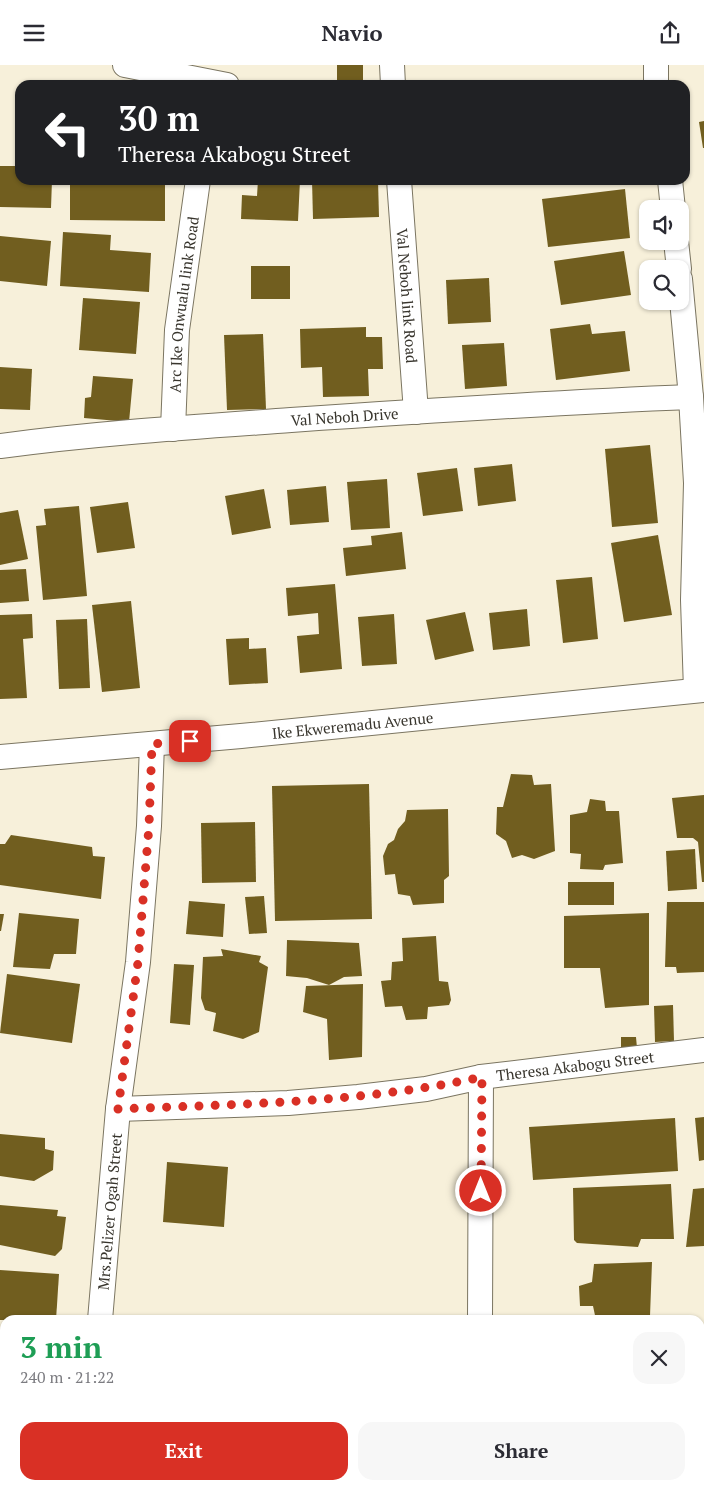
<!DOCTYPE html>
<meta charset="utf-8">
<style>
:root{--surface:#fff;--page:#f7f7f7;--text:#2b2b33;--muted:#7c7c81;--accent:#d93025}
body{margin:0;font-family:"PT Serif",serif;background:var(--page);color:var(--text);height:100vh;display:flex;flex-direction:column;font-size:19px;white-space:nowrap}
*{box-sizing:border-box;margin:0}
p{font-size:16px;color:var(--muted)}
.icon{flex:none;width:28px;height:28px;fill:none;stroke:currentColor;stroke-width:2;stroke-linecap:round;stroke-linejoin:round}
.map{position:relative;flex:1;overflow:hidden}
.details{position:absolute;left:0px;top:1250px;width:705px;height:175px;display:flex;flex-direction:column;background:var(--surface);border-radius:15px 15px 0 0;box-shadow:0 1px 4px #0004}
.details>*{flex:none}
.guide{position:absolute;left:15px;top:15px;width:675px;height:105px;border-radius:15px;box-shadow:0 1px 4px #0004;background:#202124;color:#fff;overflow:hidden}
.controls{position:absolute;left:639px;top:135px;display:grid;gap:10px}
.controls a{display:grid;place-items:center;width:50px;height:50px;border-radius:10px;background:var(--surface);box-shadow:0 1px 4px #0004;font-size:25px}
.pin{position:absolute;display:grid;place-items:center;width:42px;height:42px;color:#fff;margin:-21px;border-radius:10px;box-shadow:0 2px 8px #0006}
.me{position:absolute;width:55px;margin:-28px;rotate:0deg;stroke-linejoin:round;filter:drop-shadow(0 0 4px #0008)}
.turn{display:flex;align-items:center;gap:18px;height:105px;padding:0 20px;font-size:22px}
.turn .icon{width:65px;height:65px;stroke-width:2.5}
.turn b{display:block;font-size:35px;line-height:42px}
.round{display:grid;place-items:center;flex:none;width:52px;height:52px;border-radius:15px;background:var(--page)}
.overview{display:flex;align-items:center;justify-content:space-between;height:85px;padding:0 20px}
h1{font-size:30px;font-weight:700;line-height:38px;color:#1e9e55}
.action{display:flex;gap:10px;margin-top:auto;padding:10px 20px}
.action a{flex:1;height:58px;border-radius:15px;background:var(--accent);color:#fff;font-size:20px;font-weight:700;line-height:58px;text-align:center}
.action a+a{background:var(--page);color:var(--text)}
header{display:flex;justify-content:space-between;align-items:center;height:65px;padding:0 20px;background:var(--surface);font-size:22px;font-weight:700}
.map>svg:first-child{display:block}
</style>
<header><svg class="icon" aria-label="menu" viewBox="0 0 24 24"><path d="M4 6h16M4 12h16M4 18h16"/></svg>Navio<svg class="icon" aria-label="share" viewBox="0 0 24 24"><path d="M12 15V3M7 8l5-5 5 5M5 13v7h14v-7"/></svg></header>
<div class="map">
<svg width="704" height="1425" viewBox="0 0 704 1425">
<rect width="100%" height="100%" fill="#f7f0da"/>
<g fill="#715e1f">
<rect x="337" y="0" width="26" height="20"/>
<polygon points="704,56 704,83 703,83 699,57"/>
<polygon points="0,101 20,101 20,115 52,115 51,143 0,142"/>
<polygon points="70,115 165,115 165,156 70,155"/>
<polygon points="258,115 300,115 298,156 241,154 242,130 257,131"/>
<polygon points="312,115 378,115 379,152 313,154"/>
<polygon points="471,115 525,115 525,120 472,120"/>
<polygon points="625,124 630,173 548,182 542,134"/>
<polygon points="63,167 111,170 110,185 151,188 149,227 60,221"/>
<polygon points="0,171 51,176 47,221 0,216"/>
<polygon points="624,186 631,230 561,240 554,196"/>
<rect x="251" y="201" width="39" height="33"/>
<polygon points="489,213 491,257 448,259 446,215"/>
<polygon points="83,233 140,237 136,289 79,285"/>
<polygon points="590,259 592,269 625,266 630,306 556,315 550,264"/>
<polygon points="366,262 366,272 382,272 383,304 368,304 369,331 323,332 322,302 301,303 300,264"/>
<polygon points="263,269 266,344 227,345 224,270"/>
<polygon points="504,278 507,321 465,324 462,280"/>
<polygon points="0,302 32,304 30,345 0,344"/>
<polygon points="93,311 133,314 129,357 84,353 85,333 91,332"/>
<polygon points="650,380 658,458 612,462 605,384"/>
<polygon points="512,399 516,436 478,441 474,403"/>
<polygon points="457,403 463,446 423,451 417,408"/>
<polygon points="387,414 390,463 351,465 347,417"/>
<polygon points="326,421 329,457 290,460 287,425"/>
<polygon points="264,424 271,463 232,470 225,431"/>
<polygon points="128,437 135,483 97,488 90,442"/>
<polygon points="79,441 87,531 43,535 36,461 46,460 44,444"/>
<polygon points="18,445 28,494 0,500 0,448"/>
<polygon points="402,467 406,504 346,511 343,483 372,480 371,471"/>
<polygon points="658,470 672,550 624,557 611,478"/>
<polygon points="26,504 29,536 0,538 0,505"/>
<polygon points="592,512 598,574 563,578 556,515"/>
<polygon points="335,519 342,604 300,608 297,571 319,569 318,548 288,551 286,523"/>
<polygon points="131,536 140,623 102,627 92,540"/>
<polygon points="527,544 530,581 493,585 489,548"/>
<polygon points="465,547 474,586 435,595 426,555"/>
<polygon points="32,549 33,573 23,574 27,633 0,634 0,550"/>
<polygon points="394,549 397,599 362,601 358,552"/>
<polygon points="87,554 90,623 59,624 56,555"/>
<polygon points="249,573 249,584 266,583 268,618 229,620 226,574"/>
<polygon points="511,709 532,710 534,720 551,719 555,786 534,794 522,790 512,793 506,776 496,769 497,742 503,742"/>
<polygon points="369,719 372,854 275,856 272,721"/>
<polygon points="704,730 704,817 702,817 698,777 693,773 677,773 672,733"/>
<polygon points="590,734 605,736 606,746 619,746 623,798 605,800 603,805 580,804 581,789 570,788 570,750 587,747"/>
<polygon points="448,744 449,811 444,815 444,838 413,840 410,831 398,829 395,809 385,810 383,791 388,779 394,775 398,764 405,756 407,745"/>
<polygon points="255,757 256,817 202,818 201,758"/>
<polygon points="11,770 92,782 93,791 105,792 101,834 0,820 0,779 5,779"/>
<polygon points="695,784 697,824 668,826 666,786"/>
<rect x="568" y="817" width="46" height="23"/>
<polygon points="264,831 267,868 249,869 245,832"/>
<polygon points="189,836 225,839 223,872 186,869"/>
<polygon points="667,837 704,837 704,907 677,908 676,902 665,902"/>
<polygon points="19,848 79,854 76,889 54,889 50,904 13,902"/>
<polygon points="649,848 649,940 605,943 600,903 564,903 564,851"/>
<polygon points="0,849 4,849 1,866 0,866"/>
<polygon points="436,871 439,916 448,917 451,935 449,940 428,942 427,954 406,955 402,941 385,942 381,916 391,915 392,897 403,896 402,873"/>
<polygon points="287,875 359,878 362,911 344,912 329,920 307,913 286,911"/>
<polygon points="221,884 261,891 259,897 268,902 259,967 243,974 213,966 216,948 205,945 201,933 203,892 223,891"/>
<polygon points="174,899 194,900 190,960 170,958"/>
<polygon points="7,909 80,919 72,978 0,968"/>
<polygon points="363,919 362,992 329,995 327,954 303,947 306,921"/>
<polygon points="673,940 674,976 655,977 654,941"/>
<polygon points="621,972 636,972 637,983 621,983"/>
<polygon points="704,1052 704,1095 699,1096 695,1053"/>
<polygon points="675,1053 678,1106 533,1115 529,1062"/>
<polygon points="0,1069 45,1073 45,1084 54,1086 53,1105 34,1116 0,1111"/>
<polygon points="167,1097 228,1102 224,1162 163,1157"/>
<polygon points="671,1119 674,1174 641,1174 638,1182 577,1178 574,1175 573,1123"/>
<polygon points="704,1123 704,1181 686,1182 693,1124"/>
<polygon points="0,1140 58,1145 57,1151 66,1152 62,1184 55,1191 0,1180"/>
<polygon points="652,1197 650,1251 596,1255 593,1241 580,1241 579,1221 592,1217 594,1199"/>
<polygon points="0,1205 59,1209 56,1255 0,1255"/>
<polygon points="251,1250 287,1252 287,1255 251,1255"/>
<polygon points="0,1269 5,1270 5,1328 0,1327"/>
<polygon points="0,1346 5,1347 5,1400 0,1398"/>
<polygon points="704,1353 704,1395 700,1395 700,1354"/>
<polygon points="0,1417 8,1420 7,1425 0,1425"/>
<rect x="235" y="1421" width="49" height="4"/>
</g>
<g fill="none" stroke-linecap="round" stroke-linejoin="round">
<g stroke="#7b7561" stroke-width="26">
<g id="minor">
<polyline points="125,0 227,20"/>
<polyline points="392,0 393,20"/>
<polyline points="656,0 656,20"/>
<path id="s1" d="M399,115L416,347"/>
<polyline points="670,115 673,144"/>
<polyline points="676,176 679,204"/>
<polyline points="680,214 691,332 696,418 693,535 696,625"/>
<path id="s2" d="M173,364L177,265L198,115"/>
<path id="s3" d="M0,381C96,368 193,362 291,355C424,346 558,337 691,332"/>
<path id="s4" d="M0,692L241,671L704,625"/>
<path id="s5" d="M118,1044L288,1038L358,1032L426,1024L481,1012L704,985"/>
<path id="s6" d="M100,1255L118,1044L138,897L149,761L152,679"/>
<polyline points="480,1255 481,1012"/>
<polyline points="85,1425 86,1420"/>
<polyline points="477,1425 477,1420"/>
</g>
</g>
<use href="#minor" stroke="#fff" stroke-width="24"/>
</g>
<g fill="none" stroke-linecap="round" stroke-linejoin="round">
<path stroke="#d93025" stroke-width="9" stroke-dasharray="0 16.2" d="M190,676L152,679L149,761L138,897L118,1044C240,1039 362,1038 482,1012L481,1126"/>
</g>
<g text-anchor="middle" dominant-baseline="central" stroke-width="5" stroke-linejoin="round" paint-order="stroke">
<g font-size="15" fill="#38352d" stroke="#fff">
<text stroke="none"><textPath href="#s1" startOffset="116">Val Neboh link Road</textPath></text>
<text stroke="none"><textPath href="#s2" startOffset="125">Arc Ike Onwualu link Road</textPath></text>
<text stroke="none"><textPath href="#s3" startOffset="346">Val Neboh Drive</textPath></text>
<text stroke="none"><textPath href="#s4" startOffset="354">Ike Ekweremadu Avenue</textPath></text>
<text stroke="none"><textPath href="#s5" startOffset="460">Theresa Akabogu Street</textPath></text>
<text stroke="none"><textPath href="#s6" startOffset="109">Mrs.Pelizer Ogah Street</textPath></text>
</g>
</g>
</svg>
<div class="controls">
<a><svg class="icon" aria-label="sound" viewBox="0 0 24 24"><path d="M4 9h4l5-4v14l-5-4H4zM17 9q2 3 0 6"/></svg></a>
<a><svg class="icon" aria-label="search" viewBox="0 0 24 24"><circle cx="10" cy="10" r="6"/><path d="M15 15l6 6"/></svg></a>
</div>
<div class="pin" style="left:190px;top:676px;background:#d93025"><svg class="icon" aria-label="arrive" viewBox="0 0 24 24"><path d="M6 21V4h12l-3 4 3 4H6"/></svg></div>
<svg class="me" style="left:481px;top:1126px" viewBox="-20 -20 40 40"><circle r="17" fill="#d93025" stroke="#fff" stroke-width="3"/><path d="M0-11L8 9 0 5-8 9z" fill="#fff"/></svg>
<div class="guide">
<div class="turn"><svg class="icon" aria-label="left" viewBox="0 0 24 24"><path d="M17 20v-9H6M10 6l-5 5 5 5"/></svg><div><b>30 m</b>Theresa Akabogu Street</div></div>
</div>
<section class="details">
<div class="overview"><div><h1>3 min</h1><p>240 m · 21:22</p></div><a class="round"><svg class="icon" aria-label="close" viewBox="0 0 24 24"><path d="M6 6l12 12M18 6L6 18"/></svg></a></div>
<div class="action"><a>Exit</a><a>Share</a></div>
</section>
</div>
